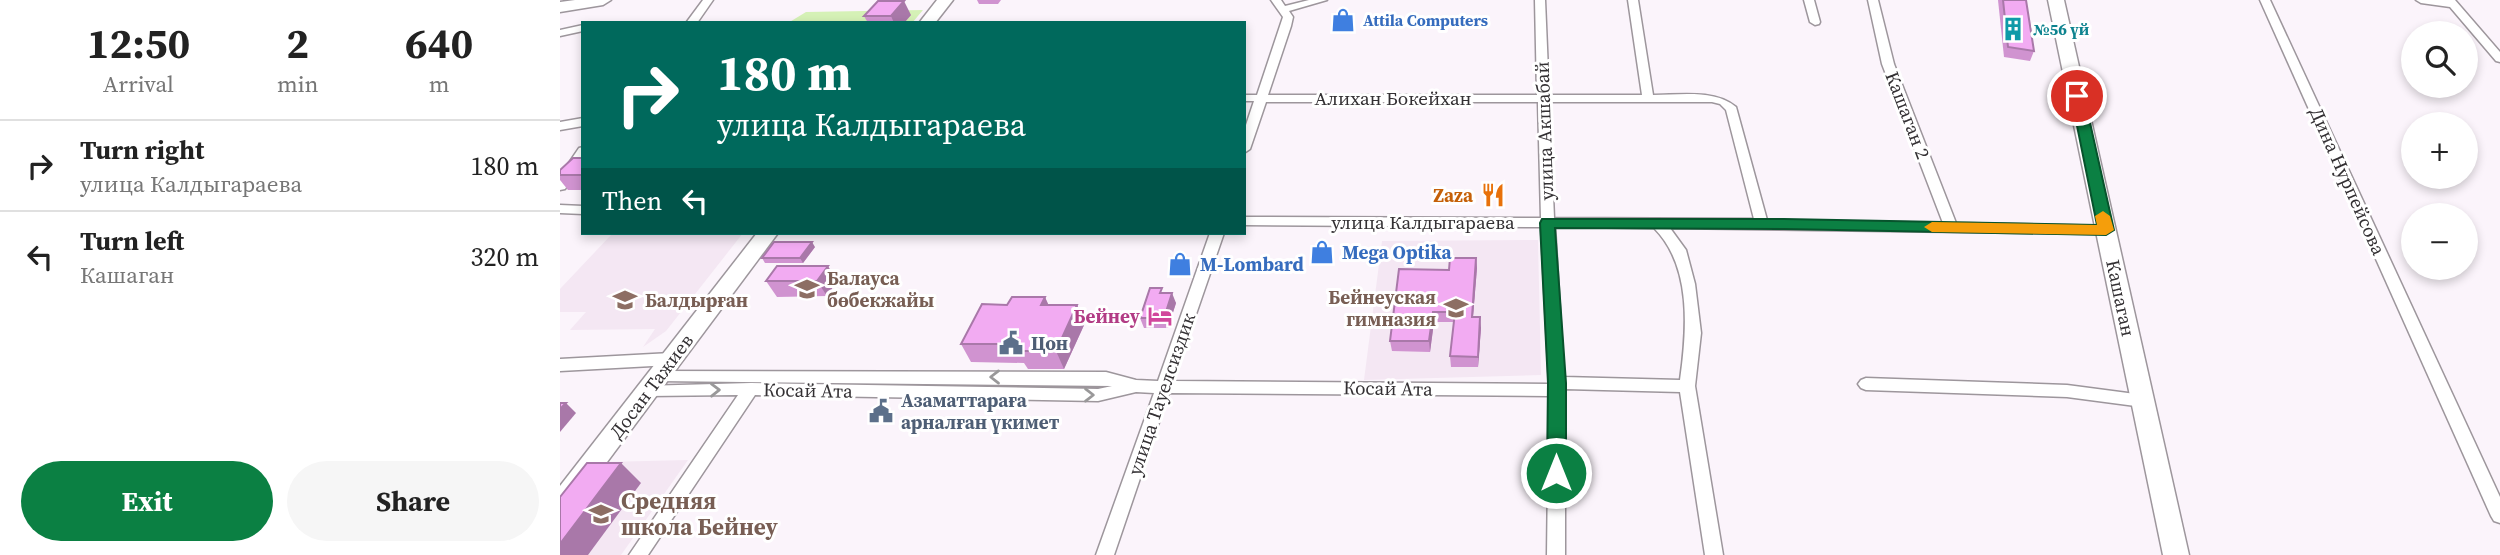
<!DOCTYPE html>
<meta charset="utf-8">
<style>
:root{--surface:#fff;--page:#f6f6f6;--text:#222;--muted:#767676;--line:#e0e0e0;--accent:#0b8043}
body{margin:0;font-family:"Source Serif 4",serif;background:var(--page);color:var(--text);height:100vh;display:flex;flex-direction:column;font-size:26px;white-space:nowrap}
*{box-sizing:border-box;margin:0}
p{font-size:23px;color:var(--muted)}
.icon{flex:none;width:38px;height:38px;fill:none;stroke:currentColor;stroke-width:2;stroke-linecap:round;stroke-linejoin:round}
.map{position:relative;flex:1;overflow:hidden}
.sheet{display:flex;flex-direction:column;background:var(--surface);width:560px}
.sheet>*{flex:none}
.banner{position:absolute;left:21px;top:21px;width:665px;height:214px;border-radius:0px;box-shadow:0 4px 10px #0003;background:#00695c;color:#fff;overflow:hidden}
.tools{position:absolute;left:1841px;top:21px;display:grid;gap:14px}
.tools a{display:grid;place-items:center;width:77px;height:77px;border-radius:50%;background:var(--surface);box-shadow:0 4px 10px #0003;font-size:35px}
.pin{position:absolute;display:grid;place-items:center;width:60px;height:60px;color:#fff;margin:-30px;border:4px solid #fff;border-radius:50%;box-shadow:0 2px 7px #0007}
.me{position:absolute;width:77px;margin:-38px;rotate:0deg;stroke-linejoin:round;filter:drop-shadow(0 0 5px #0008)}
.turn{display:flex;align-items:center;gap:24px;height:147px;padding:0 21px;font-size:32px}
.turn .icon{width:91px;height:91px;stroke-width:2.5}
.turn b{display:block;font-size:49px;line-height:60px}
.then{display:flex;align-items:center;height:66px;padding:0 21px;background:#0003;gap:14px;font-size:26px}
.eta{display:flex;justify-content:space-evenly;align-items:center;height:119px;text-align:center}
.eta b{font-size:42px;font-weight:700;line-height:49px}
.button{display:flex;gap:14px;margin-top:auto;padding:14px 21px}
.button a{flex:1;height:80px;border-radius:42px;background:var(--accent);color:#fff;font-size:28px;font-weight:700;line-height:80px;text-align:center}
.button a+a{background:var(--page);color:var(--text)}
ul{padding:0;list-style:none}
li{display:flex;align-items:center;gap:21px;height:91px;padding:0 21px;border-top:2px solid var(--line)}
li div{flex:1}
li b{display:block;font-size:26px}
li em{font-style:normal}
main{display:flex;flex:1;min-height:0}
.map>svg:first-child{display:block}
</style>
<main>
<section class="sheet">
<div class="eta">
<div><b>12:50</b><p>Arrival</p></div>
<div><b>2</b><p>min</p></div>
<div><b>640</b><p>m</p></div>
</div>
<ul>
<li><svg class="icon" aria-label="right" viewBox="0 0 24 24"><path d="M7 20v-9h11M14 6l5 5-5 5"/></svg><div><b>Turn right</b><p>улица Калдыгараева</p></div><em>180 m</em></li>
<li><svg class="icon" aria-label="left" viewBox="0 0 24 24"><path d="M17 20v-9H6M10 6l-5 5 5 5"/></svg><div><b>Turn left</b><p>Кашаган</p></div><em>320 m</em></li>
</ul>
<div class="button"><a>Exit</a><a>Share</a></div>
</section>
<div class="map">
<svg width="1940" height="555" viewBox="0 0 1940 555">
<rect width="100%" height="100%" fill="#fbf4fb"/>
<g fill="#f4e7f3">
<polygon points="183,233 106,331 83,347 95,329 10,330 26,312 0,312 0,289 52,234"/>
<polygon points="978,240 981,375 804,380 822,241"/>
<polygon points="128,460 61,555 0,555 45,462"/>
</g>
<polygon fill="#d5f1b6" points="363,10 352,23 228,23 246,12"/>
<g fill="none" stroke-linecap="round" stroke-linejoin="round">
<g stroke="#9d969c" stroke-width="3">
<g id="street">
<polygon points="143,0 153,0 137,23 126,23"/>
<path d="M711,0H721L725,6L749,0H767L729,11L733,17L731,26L708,95H977L975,0H985L989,95H1082L1068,0H1078L1093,95C1119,95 1155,89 1176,107L1207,220L1383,223L1322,64L1308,0H1318L1334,64L1396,223L1546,226L1553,230L1546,234L1110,228L1126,250L1135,284L1141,333L1135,386L1163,555H1145L1120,392L1005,389V555H987L989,396L609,393L554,555H536L594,393L576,392L538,401L195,395L88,555H69L178,395L87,396L82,394L79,390L82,386L191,383L538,389L552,386L98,381L93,379L90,375L93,371L546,372L576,380L598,381L650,233H664L613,381L989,384L981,227L684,225V217L981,218L978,102H706L690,149L684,153V131L694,101H684V95H697L723,17ZM989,102H1152L1160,104L1166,110L1194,219L994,218ZM995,227L1094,228C1132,266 1127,330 1120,380L1004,377Z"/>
<polygon points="1244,0 1254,0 1260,22 1259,24 1255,25 1250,22"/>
<polygon points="1700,0 1710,0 1940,497 1940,523 1934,521 1931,516"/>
<polygon points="1856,0 1895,0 1940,52 1940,62 1936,61 1890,7 1861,3"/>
<polygon points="23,25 23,31 0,36 0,30"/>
<polygon points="23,118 23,126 0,130 0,122"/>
<polygon points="23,147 23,161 5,189 0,190 0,176 19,148"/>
<polygon points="0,205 23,206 23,214 0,213"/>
<polygon points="111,353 116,355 119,359 116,363 111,365 0,371 0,359"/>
<polygon points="1306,378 1507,385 1583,395 1589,397 1591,401 1589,405 1583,407 1507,397 1306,390 1301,388 1298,384 1301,380"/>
</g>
</g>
<g stroke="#9d969c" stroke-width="3">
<g id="secondary">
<polygon points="15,0 51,0 43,5 0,12 0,2"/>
<polygon points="377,0 393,0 375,23 359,23"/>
<polygon points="1488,0 1504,0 1629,555 1603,555"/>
<polygon points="197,233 218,233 9,513 0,516 0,486"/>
</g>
</g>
<use href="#street" fill="#fff" fill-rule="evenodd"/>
<use href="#secondary" fill="#fff" fill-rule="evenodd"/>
</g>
<g fill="#d093d0">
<polygon points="417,0 441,0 438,4 419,4"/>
<polygon points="1438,0 1466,0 1474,51 1470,61 1444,57"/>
<polygon points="351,15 344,23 308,23 304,16"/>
<polygon points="23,158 23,190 8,190 0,180 0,170"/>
<polygon points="255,247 243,263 205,263 202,258"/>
<polygon points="916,258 917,268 913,317 921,328 918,367 891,367 890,356 894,322 874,322 870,352 832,351 830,341 889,270"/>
<polygon points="206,281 277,281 267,296 217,297"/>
<polygon points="604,293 616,303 608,328 584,328 580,318"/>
<polygon points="485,297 488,305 517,305 525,323 504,369 468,369 464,363 411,362 401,344 447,305"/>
</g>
<g fill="#a978a9">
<polygon points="344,1 351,15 344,23 334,23 331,16"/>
<polygon points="252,242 255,247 243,263 240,258"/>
<polygon points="916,258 917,268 912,328 912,317"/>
<polygon points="268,266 277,281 267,296 257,281"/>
<polygon points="612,293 616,303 608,328 604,318"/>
<polygon points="485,297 493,315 481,305"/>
<polygon points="517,305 525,323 504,369 496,351"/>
<polygon points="873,312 874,322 870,352 869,341"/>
<polygon points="920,317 921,328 918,367 918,357"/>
<polygon points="6,403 16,413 0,432 0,409"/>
<polygon points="61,463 81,483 28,555 0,555 0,544"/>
</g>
<g fill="#f2abf2" stroke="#a978a9" stroke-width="2">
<polygon points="1443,0 1466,0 1474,51 1448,47"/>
<polygon points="318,1 344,1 331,16 304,16"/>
<polygon points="13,158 23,158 23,175 0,175 0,170"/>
<polygon points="214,242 252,242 240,258 202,258"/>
<polygon points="890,258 916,258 912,317 920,317 918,357 890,356 895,312 873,312 869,341 830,341 839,269 889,270"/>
<polygon points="217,266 268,266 257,281 206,281"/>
<polygon points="590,288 602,288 600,293 612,293 604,318 580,318"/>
<polygon points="452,297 485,297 481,305 517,305 496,351 458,351 462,344 401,344 422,304 447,305"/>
<polygon points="0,403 6,403 0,409"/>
<polygon points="27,463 61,463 0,544 0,497"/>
</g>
<defs><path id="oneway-chevron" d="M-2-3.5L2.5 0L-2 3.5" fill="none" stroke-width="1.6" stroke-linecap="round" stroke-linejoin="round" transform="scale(1.75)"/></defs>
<g stroke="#999899">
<use href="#oneway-chevron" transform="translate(435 377) rotate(-180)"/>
<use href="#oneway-chevron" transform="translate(155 390) rotate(-1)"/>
<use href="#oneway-chevron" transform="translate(529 395)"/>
</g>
<polygon fill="#0b8043" stroke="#07532c" stroke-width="2" points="1517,92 1524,96 1554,230 1546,235 1224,229 995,228 1006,383 1006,473 1003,478 996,481 990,478 987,473 988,383 980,223 982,219 1224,219 1537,225 1511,96"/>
<polygon fill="#f59e0b" points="1543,211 1550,216 1554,230 1546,235 1372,232 1364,227 1372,222 1537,225 1535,216"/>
<defs>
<g id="shop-bare" transform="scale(1.89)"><path d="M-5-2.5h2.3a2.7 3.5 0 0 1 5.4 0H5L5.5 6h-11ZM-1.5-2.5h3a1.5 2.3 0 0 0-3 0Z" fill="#3f7fe0" stroke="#fff" stroke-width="2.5" paint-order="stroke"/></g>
<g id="building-bare" transform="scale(1.89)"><path d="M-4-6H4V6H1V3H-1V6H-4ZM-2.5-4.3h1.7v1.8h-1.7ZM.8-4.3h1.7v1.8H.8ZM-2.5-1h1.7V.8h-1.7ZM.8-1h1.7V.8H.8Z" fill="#0f9aa8" stroke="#fff" stroke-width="2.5" paint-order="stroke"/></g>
<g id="restaurant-bare" transform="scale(1.89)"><path d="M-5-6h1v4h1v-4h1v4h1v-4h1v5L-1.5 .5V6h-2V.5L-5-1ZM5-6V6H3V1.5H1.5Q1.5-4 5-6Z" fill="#e8710a" stroke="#fff" stroke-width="2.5" paint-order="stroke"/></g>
<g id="school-bare" transform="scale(1.89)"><path d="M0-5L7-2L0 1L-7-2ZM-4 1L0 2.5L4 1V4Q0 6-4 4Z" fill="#8d6e63" stroke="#fff" stroke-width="2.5" paint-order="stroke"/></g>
<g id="hotel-bare" transform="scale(1.89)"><path d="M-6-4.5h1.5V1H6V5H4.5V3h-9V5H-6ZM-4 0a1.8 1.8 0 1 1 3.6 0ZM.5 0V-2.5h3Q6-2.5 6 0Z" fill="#d1479c" stroke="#fff" stroke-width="2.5" paint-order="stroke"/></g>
<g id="civic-bare" transform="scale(1.89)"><path d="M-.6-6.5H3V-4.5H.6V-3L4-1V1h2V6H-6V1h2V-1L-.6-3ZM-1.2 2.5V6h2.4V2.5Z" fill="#5c6f8a" stroke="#fff" stroke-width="2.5" paint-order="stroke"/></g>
</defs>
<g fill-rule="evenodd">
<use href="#shop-bare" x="783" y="20"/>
<use href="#building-bare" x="1453" y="29"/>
<use href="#restaurant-bare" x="933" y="195"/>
<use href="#shop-bare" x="762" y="252"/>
<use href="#shop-bare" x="620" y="264"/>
<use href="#school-bare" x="247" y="289"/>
<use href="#school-bare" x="65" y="300"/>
<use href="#school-bare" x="896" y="308"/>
<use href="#hotel-bare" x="600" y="316"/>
<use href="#civic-bare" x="451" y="343"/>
<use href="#civic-bare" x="321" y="411"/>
<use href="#school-bare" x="41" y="514"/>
</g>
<g text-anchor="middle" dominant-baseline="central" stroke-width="6" stroke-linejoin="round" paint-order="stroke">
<g font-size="16" font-weight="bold" fill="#366cbe" stroke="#fff" text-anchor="start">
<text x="803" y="20">Attila Computers</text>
</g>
<g font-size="16" font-weight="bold" fill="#0d838f" stroke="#fff" text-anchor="start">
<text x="1473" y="29">№56 үй</text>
</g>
<g font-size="19" fill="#333033" stroke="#fff">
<text x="833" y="98">Алихан Бокейхан</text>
<text transform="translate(1348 115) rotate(69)">Кашаган 2</text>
<text transform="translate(984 131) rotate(-92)">улица Акшабай</text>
<text transform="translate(1788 181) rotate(66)">Дина Нурпейсова</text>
<text x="863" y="222">улица Калдыгараева</text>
<text transform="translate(1561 298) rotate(78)">Кашаган</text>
<text transform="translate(91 386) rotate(-53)">Досан Тажиев</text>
<text transform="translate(828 388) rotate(1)">Косай Ата</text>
<text transform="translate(248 390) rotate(1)">Косай Ата</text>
<text transform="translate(601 394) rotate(-71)">улица Тауелсиздик</text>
</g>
<g font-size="19" font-weight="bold" fill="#c56008" stroke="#fff" text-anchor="end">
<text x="913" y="195">Zaza</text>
</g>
<g font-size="19" font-weight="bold" fill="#366cbe" stroke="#fff" text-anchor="start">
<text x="782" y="252">Mega Optika</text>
<text x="640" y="264">M-Lombard</text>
</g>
<g font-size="19" font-weight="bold" fill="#785e54" stroke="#fff" text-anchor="start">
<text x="267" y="278">Балауса<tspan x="267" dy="22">бөбекжайы</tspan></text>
<text x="876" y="297" text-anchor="end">Бейнеуская<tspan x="876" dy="22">гимназия</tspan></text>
<text x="85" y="300">Балдырған</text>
</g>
<g font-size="19" font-weight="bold" fill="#b23c85" stroke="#fff" text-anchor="end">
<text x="580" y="316">Бейнеу</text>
</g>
<g font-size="19" font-weight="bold" fill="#4e5e75" stroke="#fff" text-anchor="start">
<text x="471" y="343">Цон</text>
<text x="341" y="400">Азаматтараға<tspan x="341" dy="22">арналған үкимет</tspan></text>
</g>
<g font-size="23" font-weight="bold" fill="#785e54" stroke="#fff" text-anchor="start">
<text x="61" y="501">Средняя<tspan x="61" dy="26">школа Бейнеу</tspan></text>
</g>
</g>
</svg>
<div class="tools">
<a><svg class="icon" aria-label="search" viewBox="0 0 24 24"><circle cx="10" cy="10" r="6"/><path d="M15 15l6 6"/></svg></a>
<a>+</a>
<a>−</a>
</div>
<div class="pin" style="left:1517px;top:96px;background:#d93025"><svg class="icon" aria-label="arrive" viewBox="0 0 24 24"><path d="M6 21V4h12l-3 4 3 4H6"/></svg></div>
<svg class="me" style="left:996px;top:473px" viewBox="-20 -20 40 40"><circle r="17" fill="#0b8043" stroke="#fff" stroke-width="3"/><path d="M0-11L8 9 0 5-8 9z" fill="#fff"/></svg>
<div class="banner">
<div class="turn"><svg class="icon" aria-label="right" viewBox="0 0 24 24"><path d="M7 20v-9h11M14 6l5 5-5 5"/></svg><div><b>180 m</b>улица Калдыгараева</div></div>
<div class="then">Then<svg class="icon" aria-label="left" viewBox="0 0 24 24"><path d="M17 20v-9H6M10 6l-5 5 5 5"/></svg></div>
</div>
</div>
</main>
